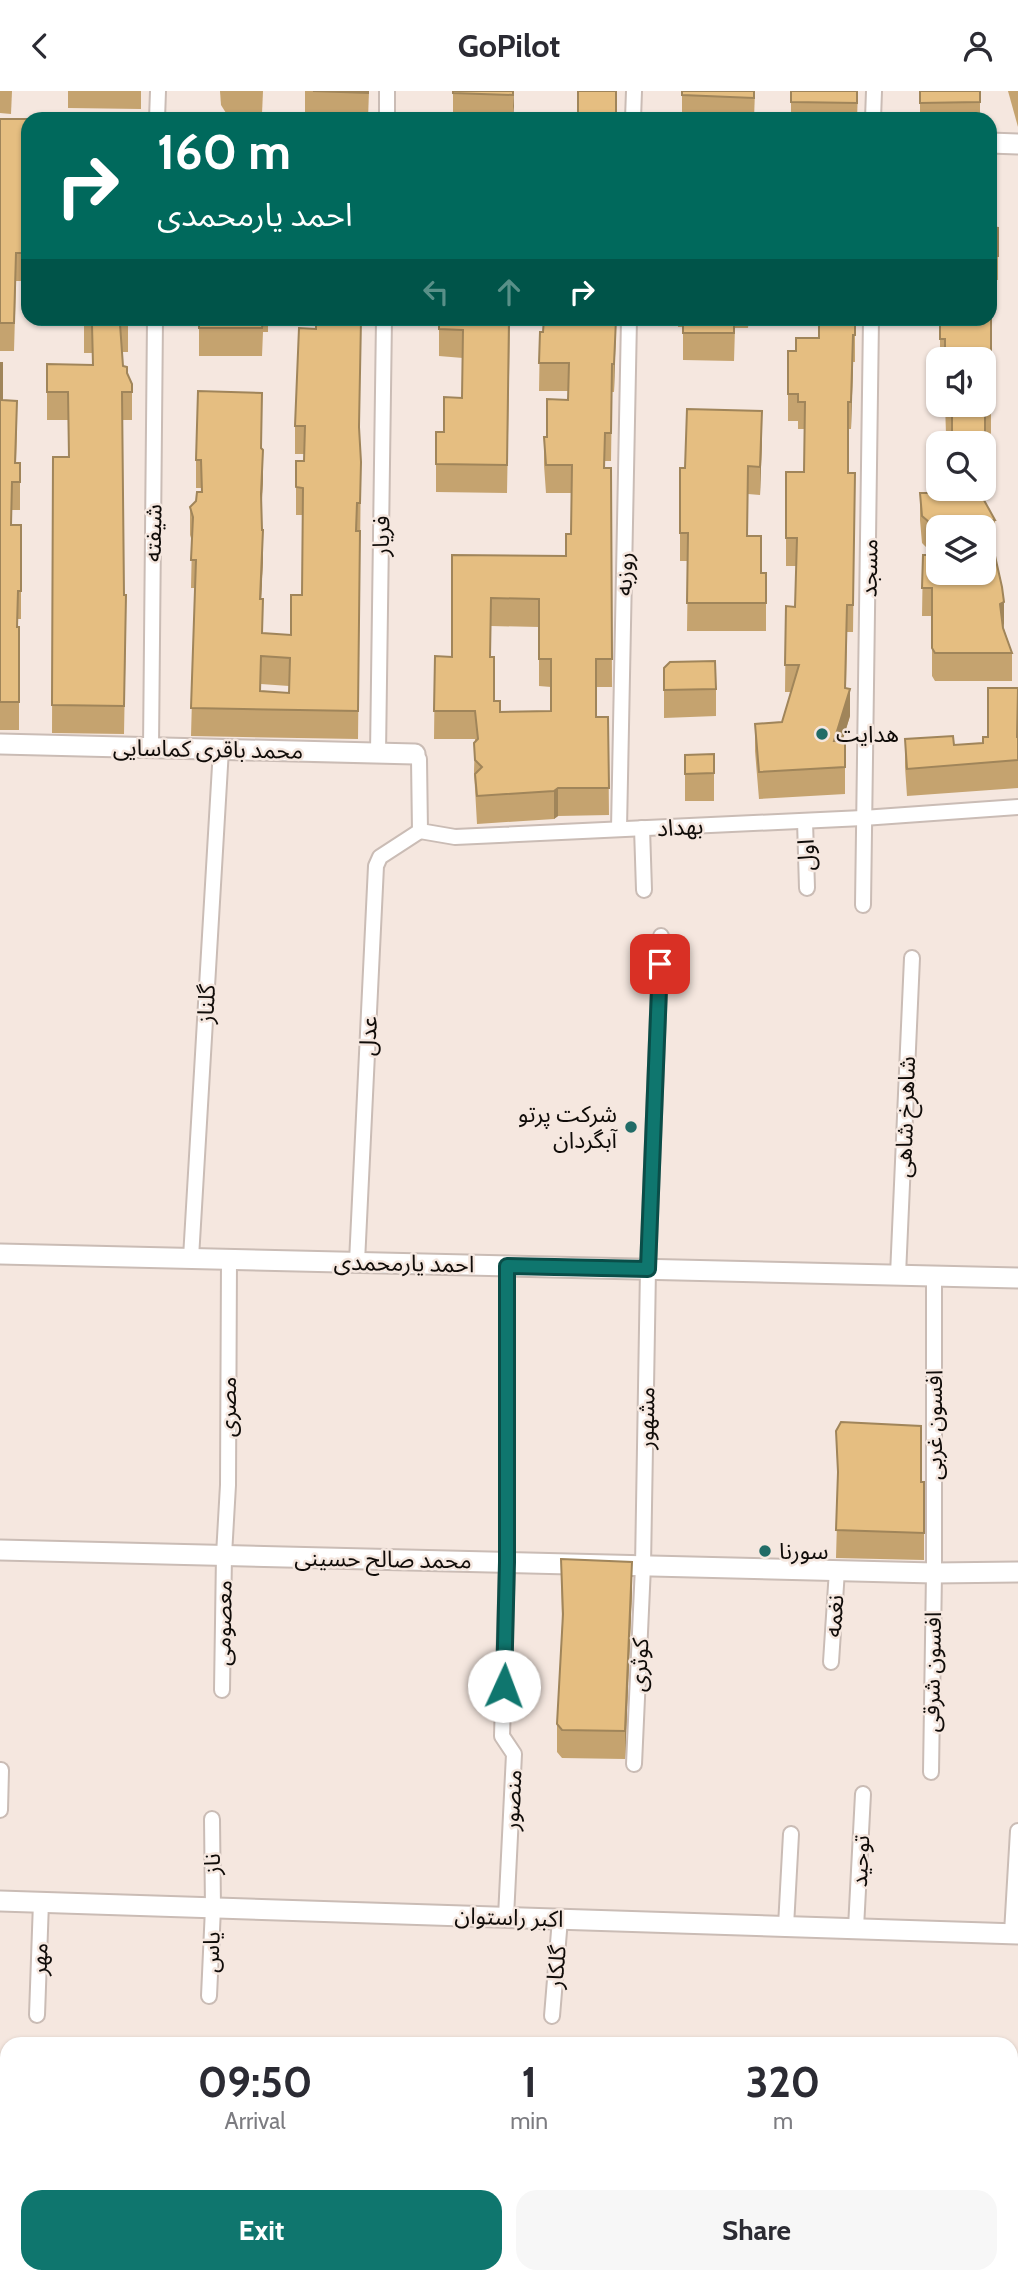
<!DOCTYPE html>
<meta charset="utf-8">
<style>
:root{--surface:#fff;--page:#f7f7f7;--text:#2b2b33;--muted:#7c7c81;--accent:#0f766e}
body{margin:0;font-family:Cabin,"Noto Sans Arabic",sans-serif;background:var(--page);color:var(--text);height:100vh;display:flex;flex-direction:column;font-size:26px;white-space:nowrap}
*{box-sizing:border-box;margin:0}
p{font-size:23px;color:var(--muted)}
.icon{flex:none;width:38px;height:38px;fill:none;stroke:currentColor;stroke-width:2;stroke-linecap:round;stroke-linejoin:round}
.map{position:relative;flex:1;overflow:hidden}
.drawer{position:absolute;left:0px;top:1946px;width:1018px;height:247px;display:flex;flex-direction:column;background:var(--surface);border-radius:21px 21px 0 0;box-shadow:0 2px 5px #0004}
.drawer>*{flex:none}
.hud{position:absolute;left:21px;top:21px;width:976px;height:214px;border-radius:21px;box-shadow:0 2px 5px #0004;background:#00695c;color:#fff;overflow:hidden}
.tools{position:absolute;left:926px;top:256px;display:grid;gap:14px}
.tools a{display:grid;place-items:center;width:70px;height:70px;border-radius:14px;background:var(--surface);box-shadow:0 2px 5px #0004;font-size:35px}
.pin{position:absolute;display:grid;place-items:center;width:60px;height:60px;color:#fff;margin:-30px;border-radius:14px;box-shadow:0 4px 10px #0006}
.me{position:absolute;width:77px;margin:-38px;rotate:2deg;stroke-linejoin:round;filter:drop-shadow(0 0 5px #0008)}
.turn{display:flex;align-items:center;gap:24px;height:147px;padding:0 21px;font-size:32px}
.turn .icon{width:91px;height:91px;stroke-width:2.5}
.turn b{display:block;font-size:49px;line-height:60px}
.lanes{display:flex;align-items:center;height:66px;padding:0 21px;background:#0003;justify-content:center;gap:35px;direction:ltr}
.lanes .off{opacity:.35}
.eta{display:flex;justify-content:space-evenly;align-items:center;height:119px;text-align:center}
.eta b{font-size:42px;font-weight:800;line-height:49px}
.action{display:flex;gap:14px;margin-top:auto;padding:14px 21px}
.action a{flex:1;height:80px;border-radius:21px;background:var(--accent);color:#fff;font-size:28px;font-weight:800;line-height:80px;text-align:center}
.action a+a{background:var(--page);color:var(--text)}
header{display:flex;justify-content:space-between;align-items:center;height:91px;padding:0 21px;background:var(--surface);font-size:32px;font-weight:800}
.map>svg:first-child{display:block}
</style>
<header><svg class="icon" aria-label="back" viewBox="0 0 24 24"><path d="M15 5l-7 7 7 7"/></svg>GoPilot<svg class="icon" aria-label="person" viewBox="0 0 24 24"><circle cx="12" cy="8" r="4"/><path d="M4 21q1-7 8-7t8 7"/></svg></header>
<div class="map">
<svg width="1018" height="2192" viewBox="0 0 1018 2192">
<rect width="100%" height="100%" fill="#f5e7df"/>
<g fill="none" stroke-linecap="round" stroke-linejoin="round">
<g stroke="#cabcb5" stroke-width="18">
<g id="street">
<polyline points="157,28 158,0"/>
<polyline points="387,28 387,0"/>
<polyline points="633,28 634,0"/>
<polyline points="873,28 874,0"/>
<polyline points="151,657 155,228"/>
<polyline points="378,662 384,228"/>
<polyline points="415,663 419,668 420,740 455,746 863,727 1018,716"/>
<polyline points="805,730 807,797"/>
<polyline points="642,737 644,799"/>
<polyline points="619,738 629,228"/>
<polyline points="863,814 871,228"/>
<polyline points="191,1167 221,658"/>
<polyline points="357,1171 376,775 380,766 420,740"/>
<polyline points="898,1184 912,867"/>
<polyline points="831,1571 837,1479"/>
<polyline points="222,1599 224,1464 228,1394 229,1168"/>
<polyline points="634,1673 643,1475 648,1178 661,845"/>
<polyline points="931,1681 934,1482 934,1185"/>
<polyline points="0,1719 1,1679"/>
<polyline points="506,1826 514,1663 502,1645 507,1471 507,1175"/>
<polyline points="786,1835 791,1743"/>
<polyline points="856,1837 863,1703"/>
<polyline points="1012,1842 1018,1740"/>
<polyline points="209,1905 213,1817 212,1728"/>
<polyline points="37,1924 41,1811"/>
<polyline points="552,1925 560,1828"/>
<polyline points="373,2192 373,2186"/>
<polyline points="526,2192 526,2186"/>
<polyline points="732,2192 732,2186"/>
<polyline points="925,2192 926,2186"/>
</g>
</g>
<g stroke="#cabcb5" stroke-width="23">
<g id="secondary">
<polyline points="990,52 1018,53"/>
<polyline points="0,653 415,663"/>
<polyline points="0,1163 1018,1187"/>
<polyline points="0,1459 934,1482 1018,1481"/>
<polyline points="0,1810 1018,1843"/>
<polyline points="0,2098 7,2101"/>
<polyline points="254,2186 273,2192"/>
</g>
</g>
<use href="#street" stroke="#fff" stroke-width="14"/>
<use href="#secondary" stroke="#fff" stroke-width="19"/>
</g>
<g fill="#c5a36f" fill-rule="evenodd">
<polygon points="0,0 12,0 11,23 0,22"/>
<polygon points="68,0 141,0 141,18 68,17"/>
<polygon points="220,0 263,0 262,23 226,22 221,14"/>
<polygon points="305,0 369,0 368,28 305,28"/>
<polygon points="453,0 514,0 513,28 453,28"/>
<polygon points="682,0 755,0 754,28 682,28"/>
<polygon points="791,0 858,0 857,28 791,28"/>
<rect x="920" y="0" width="60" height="28"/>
<polygon points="1008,0 1018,0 1018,36"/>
<polygon points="0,28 28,28 28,66 24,190 16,190 14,260 0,260"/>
<polygon points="990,136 998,137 998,189 991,189 991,343 985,343 985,347 989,348 989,397 984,397 984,352 952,352 952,343 946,343 945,313 984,268 940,268 940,228"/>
<polygon points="84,228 128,228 128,261 122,261 123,275 132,293 132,329 122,329 124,504 126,531 124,643 52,642 53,366 69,366 68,329 47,329 47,273 92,274 92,262 84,262"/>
<polygon points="199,228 268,228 268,241 263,241 262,265 199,265"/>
<polygon points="439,228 510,228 507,402 436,401 436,341 444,341 462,307 463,267 439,265"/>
<path d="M616,228L614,301H612L611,370H605V377H611L612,596H596V626H608L609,724L558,725L554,728L477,733L474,680L475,648H434L435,565L452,566V464L566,465L571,443L572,402H546L544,374V346H547L568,309L569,300H539L540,241ZM491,535L539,536V595L551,596V620L500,621L494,610L491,566Z"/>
<polygon points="678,228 749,228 748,237 735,237 734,270 683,269 683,236 678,236"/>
<polygon points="855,228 855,271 853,271 851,338 848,338 848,382 855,382 853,541 847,541 846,597 850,625 842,650 845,650 845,703 759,708 755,660 755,633 782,631 791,601 785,601 786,515 795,516 796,475 786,475 786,381 804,381 804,338 798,338 798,330 788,330 788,260 796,260"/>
<path d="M316,238L359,341L361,371L358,648L191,645L195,497H191L192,450L190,444V416L196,410L201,401V397H196V369L262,302L261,358L263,387L261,423L263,467L261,508L263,542L291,544L302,504V424H296V370H304V363H295V335ZM261,593L289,595V602L261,600Z"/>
<polygon points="0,272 2,309 17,338 16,372 20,372 20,419 12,419 12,434 21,434 21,528 18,528 18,536 19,536 19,639 0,639"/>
<polygon points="762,348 760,404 748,403 747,445 761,482 766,482 766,540 687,540 688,470 680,470 680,377 685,377"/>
<polygon points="920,402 995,429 995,457 984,457 984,436 938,436 938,458 929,459 922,452 920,429"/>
<polygon points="923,464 1004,538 1012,562 1012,590 935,590 932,585 932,525 922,525"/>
<polygon points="664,577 716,598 716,625 664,627"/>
<polygon points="1018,646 1018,697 907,705 905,676 905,648 954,654 983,652"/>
<polygon points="714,663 714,710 685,710 685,664"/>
<polygon points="836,1340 921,1391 924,1391 924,1469 836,1467 838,1396"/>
<polygon points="561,1468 632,1499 625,1668 562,1667 557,1661 557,1633 562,1533"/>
<rect x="126" y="2186" width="97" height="6"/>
</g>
<g fill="#a0855a">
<polygon points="513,0 514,15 513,28"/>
<polygon points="28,38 28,66 24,190 24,162"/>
<polygon points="616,228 615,267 614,301 614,273"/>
<polygon points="853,244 853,271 851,338 851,311"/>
<polygon points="762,320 762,348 760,404 760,376"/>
<polygon points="263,359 263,387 261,431 261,403"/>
<polygon points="263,439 263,467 260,536 260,508"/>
<polygon points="1004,511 1004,539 1000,513"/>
<polygon points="850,598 850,625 834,678 834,650"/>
<polygon points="558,697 558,725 554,728 554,700"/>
<polygon points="632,1471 632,1499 625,1668 625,1640"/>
<polygon points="217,2186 223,2186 223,2192 215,2192"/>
</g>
<g fill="#e5be81" stroke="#a0855a" stroke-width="2" fill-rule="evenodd">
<polygon points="313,0 368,0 368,2"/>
<polygon points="453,0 513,0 513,4 453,2"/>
<rect x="578" y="0" width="38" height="28"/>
<polygon points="682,0 754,0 754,7 682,4"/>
<polygon points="791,0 857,0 857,12 791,11"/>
<polygon points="920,0 980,0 980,11 920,12"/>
<polygon points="0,28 28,28 24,162 16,162 14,232 0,232"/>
<polygon points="990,136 998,137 998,165 991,165 991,319 985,319 985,347 989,348 989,373 984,373 984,352 952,351 952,319 946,319 946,313 984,313 984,268 945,268 945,248 940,248 940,228 990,228"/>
<polygon points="84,228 128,228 128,233 120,233 123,275 127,276 127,282 132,293 132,301 122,301 124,504 126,504 124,615 52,614 53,366 69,366 68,301 47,301 47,273 93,274 92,234 84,234"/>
<polygon points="199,228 263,228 262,237 199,237"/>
<path d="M316,228H361L359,336L361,371L360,412H357L356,440H360L358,620L191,617L196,469H191L193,426L190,416L196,410L197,401H202L201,369H196L198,300L262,302L261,357L263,359L261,403L262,439H263L260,508H263L262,542L291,544V504H302L303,397L296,396V370H304L305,335H295L299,237L316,238ZM261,565L290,567L289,602L260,600Z"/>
<polygon points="439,228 509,228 507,374 436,373 436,341 444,341 444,306 462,307 463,239 439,238"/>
<path d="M544,228H616L614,273H612L611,342H605L604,377H611L612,568H596V626H608L609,697H558L554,700L477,705L475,683L482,676L475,669L474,652L478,648L475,620H434L435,565L452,566V464L566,465V443H571L572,374H546L544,346H547V308L568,309L569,272H539L540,241H543ZM491,507L539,508V568H551V620L500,621V610H494V566H490Z"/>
<rect x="683" y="228" width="51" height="14"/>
<polygon points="819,228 855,228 855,244 853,244 851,311 848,311 848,382 855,382 853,514 847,514 845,597 850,598 834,650 845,650 845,676 759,681 755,633 782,631 799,574 785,574 786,515 795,516 797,447 786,447 786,381 804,381 805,311 798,311 798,303 788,303 788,260 796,260 796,247 819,247"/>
<polygon points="0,272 2,272 2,309 17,310 15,372 20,372 20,391 12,391 11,434 21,434 21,500 18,500 17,536 19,536 19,611 0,611"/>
<polygon points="687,318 762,320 760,376 748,375 747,445 761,445 761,482 766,482 766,512 687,512 688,442 680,442 680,377 685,377"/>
<polygon points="920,402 980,402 995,429 929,431 922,425"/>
<polygon points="923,464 938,464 938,481 984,481 984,464 995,465 1002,496 1004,511 1000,513 1003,537 1012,562 935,562 932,557 932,497 922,497"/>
<polygon points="715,570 716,598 664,599 664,577 670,571"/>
<polygon points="988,597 1018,597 1017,646 1018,646 1018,669 907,678 905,648 953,645 954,654 983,652 983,646 988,646"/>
<polygon points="714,663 714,682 685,683 685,664"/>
<polygon points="841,1331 921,1335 921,1391 924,1391 924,1442 836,1439 838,1381 836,1340"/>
<polygon points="561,1468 632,1471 625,1640 562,1639 557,1633 563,1523"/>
<polygon points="143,2186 217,2186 215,2192 164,2192"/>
</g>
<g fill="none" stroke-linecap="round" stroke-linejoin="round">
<g stroke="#0a4d48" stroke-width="18">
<polyline id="route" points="504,1595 507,1471 507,1175 648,1178 660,873"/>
</g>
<use href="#route" stroke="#0f766e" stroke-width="12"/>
</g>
<g fill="#216c67" stroke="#f5e7df" stroke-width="2.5">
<circle cx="822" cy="643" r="7"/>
<circle cx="631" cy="1036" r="7"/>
<circle cx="765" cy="1460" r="7"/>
</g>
<g text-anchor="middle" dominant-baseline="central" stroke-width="5" stroke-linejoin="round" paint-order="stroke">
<g font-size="23" fill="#100c09" stroke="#f5e7df">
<text transform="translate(153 442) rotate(-89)">شیفته</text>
<text transform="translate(381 445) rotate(-89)">فریار</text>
<text transform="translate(869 477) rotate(-89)">مسجد</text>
<text transform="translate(624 483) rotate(-89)">روزبه</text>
<text transform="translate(208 658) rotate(1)">محمد باقری کماسایی</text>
<text transform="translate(680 736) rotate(-3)">بهداد</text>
<text transform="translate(806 764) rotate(-92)">اول</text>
<text transform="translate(206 913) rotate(-87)">گلناز</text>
<text transform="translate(368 945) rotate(-87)">عدل</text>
<text transform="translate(905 1026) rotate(-88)">شاهرخ شاهی</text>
<text transform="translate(404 1172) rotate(1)">احمد یارمحمدی</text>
<text transform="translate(228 1316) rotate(-90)">مصری</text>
<text transform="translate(646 1327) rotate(-89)">مشهور</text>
<text transform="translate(934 1334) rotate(-90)">افسون غربی</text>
<text transform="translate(383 1468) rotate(1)">محمد صالح حسینی</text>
<text transform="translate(834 1525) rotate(-86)">نغمه</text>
<text transform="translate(223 1532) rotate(-89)">معصومی</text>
<text transform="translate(639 1574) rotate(-87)">کوثری</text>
<text transform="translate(932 1581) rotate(-89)">افسون شرقی</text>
<text transform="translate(512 1709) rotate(-87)">منصور</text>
<text transform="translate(860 1770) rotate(-87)">توحید</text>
<text transform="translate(212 1773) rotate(-90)">ناز</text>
<text transform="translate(509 1826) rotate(2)">اکبر راستوان</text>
<text transform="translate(211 1861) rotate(-88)">یاس</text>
<text transform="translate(39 1868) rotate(-88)">مهر</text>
<text transform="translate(556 1876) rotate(-85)">گلکار</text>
</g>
<g font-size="23" fill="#100c09" stroke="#f5e7df" text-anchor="start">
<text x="836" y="643">هدایت</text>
<text x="617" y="1023" text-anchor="end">شرکت پرتو<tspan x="617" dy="26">آبگردان</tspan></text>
<text x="779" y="1460">سورنا</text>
</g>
</g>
</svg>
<div class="tools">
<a><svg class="icon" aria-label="sound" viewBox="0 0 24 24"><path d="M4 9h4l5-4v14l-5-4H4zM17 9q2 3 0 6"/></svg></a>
<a><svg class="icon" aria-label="search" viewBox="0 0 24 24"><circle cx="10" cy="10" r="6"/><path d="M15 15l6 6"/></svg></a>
<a><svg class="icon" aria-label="layers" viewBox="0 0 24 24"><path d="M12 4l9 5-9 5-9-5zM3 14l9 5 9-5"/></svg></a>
</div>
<div class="pin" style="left:660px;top:873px;background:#d93025"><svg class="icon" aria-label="arrive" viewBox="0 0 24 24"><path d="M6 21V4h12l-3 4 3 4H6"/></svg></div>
<svg class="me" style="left:504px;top:1595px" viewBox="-20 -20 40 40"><circle r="19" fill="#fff"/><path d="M0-13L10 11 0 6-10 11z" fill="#0f766e"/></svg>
<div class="hud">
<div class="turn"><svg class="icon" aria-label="right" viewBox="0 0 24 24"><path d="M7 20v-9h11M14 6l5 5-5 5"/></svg><div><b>160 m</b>احمد یارمحمدی</div></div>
<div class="lanes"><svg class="icon off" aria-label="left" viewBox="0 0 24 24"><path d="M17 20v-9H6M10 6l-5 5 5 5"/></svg><svg class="icon off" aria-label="ahead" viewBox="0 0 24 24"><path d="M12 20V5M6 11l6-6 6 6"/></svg><svg class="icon" aria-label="right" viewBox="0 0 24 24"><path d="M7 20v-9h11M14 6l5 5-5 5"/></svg></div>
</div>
<section class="drawer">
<div class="eta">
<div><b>09:50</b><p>Arrival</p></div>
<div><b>1</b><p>min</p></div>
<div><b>320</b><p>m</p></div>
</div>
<div class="action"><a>Exit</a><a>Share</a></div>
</section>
</div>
